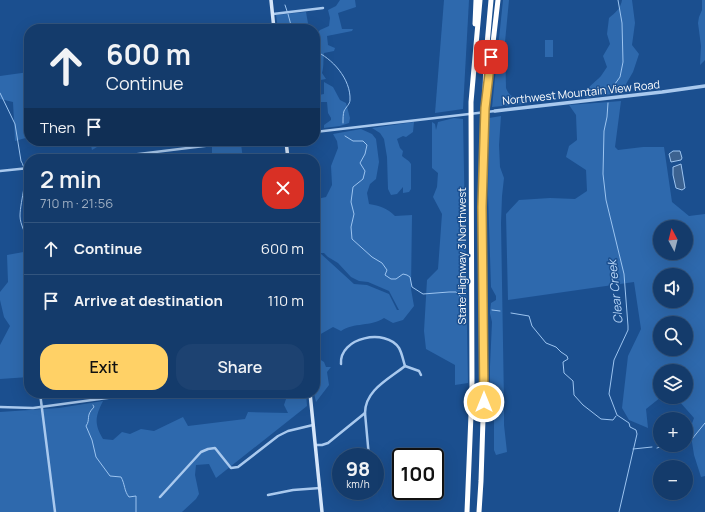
<!DOCTYPE html>
<meta charset="utf-8">
<style>
:root{--surface:#143b6b;--page:#1d4271;--text:#f1f3f6;--muted:#9dadc1;--line:#33557e;--accent:#ffd166}
body{margin:0;font-family:Manrope,sans-serif;background:var(--page);color:var(--text);height:100vh;display:flex;flex-direction:column;font-size:15px;white-space:nowrap}
*{box-sizing:border-box;margin:0}
p{font-size:13px;color:var(--muted)}
.icon{flex:none;width:22px;height:22px;fill:none;stroke:currentColor;stroke-width:2;stroke-linecap:round;stroke-linejoin:round}
.map{position:relative;flex:1;overflow:hidden}
.side{position:absolute;left:24px;top:154px;width:296px;height:244px;display:flex;flex-direction:column;background:var(--surface);border-radius:16px;box-shadow:0 4px 16px #0002,0 0 0 1px var(--line)}
.side>*{flex:none}
.banner{position:absolute;left:24px;top:24px;width:296px;height:122px;border-radius:16px;box-shadow:0 4px 16px #0002,0 0 0 1px var(--line);background:#143b6b;color:var(--text);overflow:hidden}
.needle{width:26px;rotate:353deg}
.buttons{position:absolute;left:653px;top:220px;display:grid;gap:8px}
.buttons a{display:grid;place-items:center;width:40px;height:40px;border-radius:50%;background:var(--surface);box-shadow:0 4px 16px #0002,0 0 0 1px var(--line);font-size:20px}
.speed{position:absolute;left:332px;top:448px;display:flex;gap:8px;font-size:20px;font-weight:700;text-align:center}
.speed>*{display:grid;place-content:center;width:52px;height:52px;border-radius:50%;background:var(--surface);box-shadow:0 4px 16px #0002,0 0 0 1px var(--line);line-height:1}
.speed small{font-size:10px;font-weight:400}
.speed .limit{border:2px solid #111;border-radius:6px;background:#fff;color:#111}
.pin{position:absolute;display:grid;place-items:center;width:34px;height:34px;color:#fff;margin:-17px;border-radius:8px;box-shadow:0 2px 6px #0006}
.me{position:absolute;width:44px;margin:-22px;rotate:0deg;stroke-linejoin:round;filter:drop-shadow(0 0 3px #0008)}
.turn{display:flex;align-items:center;gap:14px;height:84px;padding:0 16px;font-size:18px}
.turn .icon{width:52px;height:52px;stroke-width:2.5}
.turn b{display:block;font-size:28px;line-height:34px}
.then{display:flex;align-items:center;height:38px;padding:0 16px;background:#0003;gap:8px;font-size:15px}
.round{display:grid;place-items:center;flex:none;width:42px;height:42px;border-radius:16px;background:var(--page)}
.headline{display:flex;align-items:center;justify-content:space-between;height:68px;padding:0 16px}
h1{font-size:24px;font-weight:600;line-height:30px}
.action{display:flex;gap:8px;margin-top:auto;padding:8px 16px}
.action a{flex:1;height:46px;border-radius:16px;background:var(--accent);color:#111;font-size:16px;font-weight:600;line-height:46px;text-align:center}
.action a+a{background:var(--page);color:var(--text)}
ul{padding:0;list-style:none}
li{display:flex;align-items:center;gap:12px;height:52px;padding:0 16px;border-top:1px solid var(--line)}
li div{flex:1}
li b{display:block;font-size:15px}
li em{font-style:normal}
.map>svg:first-child{display:block}
</style>
<div class="map">
<svg width="705" height="512" viewBox="0 0 705 512">
<rect width="100%" height="100%" fill="#1b4f8f"/>
<g fill="#2e69ad" fill-rule="evenodd">
<path d="M340,0H355L356,7L338,13L342,29H353L352,31L327,36L328,45L335,48L334,51L324,53C323,60 324,67 322,73L326,79L315,81V36L320,30L329,26L330,18L328,10L336,6Z"/>
<polygon points="444,0 469,0 463,109 435,113"/>
<path d="M503,0H509L505,42L506,88C510,98 514,97 524,99L526,101L524,104L492,107Z"/>
<path d="M622,0H632L635,23L632,45L639,54L633,72L626,84L625,92L585,98C585,87 595,83 601,76C603,73 605,70 607,67L603,56L610,44L607,34L609,18C615,13 621,8 622,0Z"/>
<polygon points="702,0 705,0 705,60 700,65 701,46 698,23 699,17 702,10"/>
<polygon points="306,12 309,29 278,29 276,15"/>
<rect x="545" y="40" width="8" height="17"/>
<polygon points="29,72 29,137 15,141 13,102 0,99 0,76"/>
<polygon points="324,82 333,87 340,100 346,103 350,118 349,123 340,126 324,128 324,125 331,120 331,118 328,113 327,102 321,102 319,95 324,94"/>
<path d="M621,101L615,147L618,150L643,147H664L672,202L689,216L705,214V476L701,477L694,455L690,429L694,418L679,401L667,397H686V371H660V397H661L646,409L648,428L629,420L622,408L628,356L641,329L634,282L508,300L506,214L519,200L550,198L575,199L587,191L586,170L566,157L569,146L577,140L576,115L569,105ZM660,227H686V253H660ZM660,275H686V301H660ZM660,323H686V349H660Z"/>
<polygon points="501,116 499,145 500,167 504,178 502,196 501,223 504,402 504,425 507,452 496,455 494,450 494,410 490,401 490,366 492,322 490,313 491,303 496,300 496,296 491,287 488,194 489,118"/>
<polygon points="454,118 463,119 468,383 455,385 455,365 426,349 424,331 427,280 438,269 442,214 433,197 437,187 438,173 432,168 432,122 435,124 436,130 438,122"/>
<path d="M414,122L413,132L406,137L403,136L397,139L400,148L403,151L402,156C405,159 409,160 411,164V189L409,192L403,193V187L397,194L391,195L388,189L387,157L384,139L380,133L372,128Z"/>
<path d="M361,129L372,134L376,139L379,162L376,179L370,184L367,193L369,204C380,206 387,208 395,216L412,215L411,289L414,306L403,320L393,323L384,318C371,327 354,322 341,331L333,327L319,335V350L316,357L324,362L326,367H331L327,372L329,385L316,402L314,393L315,230L318,251L320,253C316,238 316,214 317,199L326,197L332,185L331,166L338,148L337,141L333,134ZM320,253H324L328,257L338,263L351,277L359,281L368,282L389,291L399,310H397L389,294L367,285L354,284Z"/>
<polygon points="90,141 107,141 92,150"/>
<polygon points="241,144 243,159 212,159 212,147"/>
<polygon points="29,251 29,377 0,379 0,345 10,326 4,317 0,300 0,292 8,282 7,255"/>
<path d="M288,393H306L307,406L216,478L209,464L196,465L195,475L199,494L196,499L182,512H0V412L59,408L103,401C95,417 94,424 103,439L113,440L122,432L130,434L141,429L154,431L183,417L188,426L245,419L248,412L288,413L284,405Z"/>
</g>
<g fill="#3c6290" stroke="#9cc4f0">
<polygon points="673,151 680,151 682,158 681,160 671,162 669,154"/>
<polygon points="681,164 685,188 682,190 676,188 673,175 673,167"/>
</g>
<g fill="none" stroke-linecap="round" stroke-linejoin="round">
<g stroke="#9cc4f0" stroke-width="1">
<polyline points="285,5 287,11"/>
<polyline points="288,14 292,29"/>
<path d="M315,51C332,58 351,79 350,100C350,104 346,107 344,111C343,114 343,119 343,123"/>
<path d="M0,93L15,124L21,161C30,175 20,200 20,216C20,224 26,235 29,243"/>
<polyline points="611,93 612,88 620,77 623,62 622,23 618,0"/>
<polyline points="608,103 607,117 604,131 603,174 606,200 624,274 628,326 628,330 614,360 609,394 617,415 629,423 630,427 636,430 637,434 619,512"/>
<polyline points="345,136 353,141 363,141 367,145 365,154 360,163 365,171 363,179 353,187 351,202 354,214 351,227 352,239 372,257 382,263 387,270 385,275 391,279 396,279 403,274 407,275 410,277 412,287 423,294 449,292 456,292 462,298 461,303 463,305"/>
<polyline points="492,310 500,311"/>
<polyline points="511,313 529,316 532,326 546,343 556,347 561,352 567,356 568,359 563,362 564,373 573,381 574,395 583,405 601,419 613,420 616,416"/>
<polyline points="87,393 90,397"/>
<path d="M93,405L94,407C85,416 91,419 86,426L92,440L96,457L110,476L121,477C125,484 124,491 129,497L136,496V512"/>
<polyline points="686,441 692,439 705,423"/>
<polyline points="657,448 663,446 671,445"/>
<polyline points="633,449 652,447"/>
</g>
<g stroke="#a9c9ee" stroke-width="2.5">
<polyline points="273,14 323,8"/>
<polyline points="315,132 495,111"/>
<polyline points="98,159 245,141"/>
<polyline points="0,171 29,168"/>
<path d="M341,364C339,337 386,328 399,348C402,353 403,360 405,366"/>
<polyline points="405,366 419,371 421,375"/>
<polyline points="40,393 55,512"/>
<polyline points="0,407 33,408 144,393"/>
<polyline points="316,445 322,445 328,443 365,413"/>
<path d="M369,457L365,413C365,390 389,379 405,366"/>
<polyline points="268,495 293,490 320,488"/>
<polyline points="160,497 201,452 208,449 215,448 231,468 238,467 278,436 288,431 313,425"/>
</g>
<polyline stroke="#a9c9ee" stroke-width="3.5" points="495,111 662,92 705,86"/>
<g stroke="#d6e6fa" stroke-width="3.5">
<polyline points="271,0 274,29"/>
<polyline points="286,141 288,159"/>
<polyline points="310,393 322,512"/>
</g>
<g stroke="#fff" stroke-width="5">
<polyline points="475,24 476,0"/>
<polyline points="489,77 498,0"/>
<polyline points="467,512 472,390 471,102 480,0"/>
<polyline points="479,512 481,481 484,388 482,207 486,56 491,0"/>
</g>
</g>
<g fill="none" stroke-linecap="round" stroke-linejoin="round">
<g stroke="#a68842" stroke-width="10">
<polyline id="route" points="484,402 482,207 485,108 491,57"/>
</g>
<use href="#route" stroke="#ffd166" stroke-width="7"/>
</g>
<g text-anchor="middle" dominant-baseline="central" stroke-width="3" stroke-linejoin="round" paint-order="stroke">
<g font-size="11" fill="#fff" stroke="#1b4f8f">
<text transform="translate(581 92) rotate(-6)">Northwest Mountain View Road</text>
<text transform="translate(461 256) rotate(-90)">State Highway 3 Northwest</text>
</g>
<g font-size="12" font-style="italic" fill="#b5d3f5" stroke="#1b4f8f">
<text transform="translate(615 292) rotate(-96)">Clear Creek</text>
</g>
</g>
</svg>
<div class="buttons">
<a><svg class="needle" viewBox="-14 -14 28 28"><path d="M0-13l5 13h-10z" fill="#e53935"/><path d="M0 13l5-13h-10z" fill="#9dadc1"/></svg></a>
<a><svg class="icon" aria-label="sound" viewBox="0 0 24 24"><path d="M4 9h4l5-4v14l-5-4H4zM17 9q2 3 0 6"/></svg></a>
<a><svg class="icon" aria-label="search" viewBox="0 0 24 24"><circle cx="10" cy="10" r="6"/><path d="M15 15l6 6"/></svg></a>
<a><svg class="icon" aria-label="layers" viewBox="0 0 24 24"><path d="M12 4l9 5-9 5-9-5zM3 14l9 5 9-5"/></svg></a>
<a>+</a>
<a>−</a>
</div>
<div class="speed"><div>98<small>km/h</small></div><div class="limit">100</div></div>
<div class="pin" style="left:491px;top:57px;background:#d93025"><svg class="icon" aria-label="arrive" viewBox="0 0 24 24"><path d="M6 21V4h12l-3 4 3 4H6"/></svg></div>
<svg class="me" style="left:484px;top:402px" viewBox="-20 -20 40 40"><circle r="17" fill="#ffd166" stroke="#fff" stroke-width="3"/><path d="M0-11L8 9 0 5-8 9z" fill="#fff"/></svg>
<div class="banner">
<div class="turn"><svg class="icon" aria-label="ahead" viewBox="0 0 24 24"><path d="M12 20V5M6 11l6-6 6 6"/></svg><div><b>600 m</b>Continue</div></div>
<div class="then">Then<svg class="icon" aria-label="arrive" viewBox="0 0 24 24"><path d="M6 21V4h12l-3 4 3 4H6"/></svg></div>
</div>
<section class="side">
<div class="headline"><div><h1>2 min</h1><p>710 m · 21:56</p></div><a class="round" style="background:#d93025;color:#fff"><svg class="icon" aria-label="close" viewBox="0 0 24 24"><path d="M6 6l12 12M18 6L6 18"/></svg></a></div>
<ul>
<li><svg class="icon" aria-label="ahead" viewBox="0 0 24 24"><path d="M12 20V5M6 11l6-6 6 6"/></svg><div><b>Continue</b></div><em>600 m</em></li>
<li><svg class="icon" aria-label="arrive" viewBox="0 0 24 24"><path d="M6 21V4h12l-3 4 3 4H6"/></svg><div><b>Arrive at destination</b></div><em>110 m</em></li>
</ul>
<div class="action"><a>Exit</a><a>Share</a></div>
</section>
</div>
